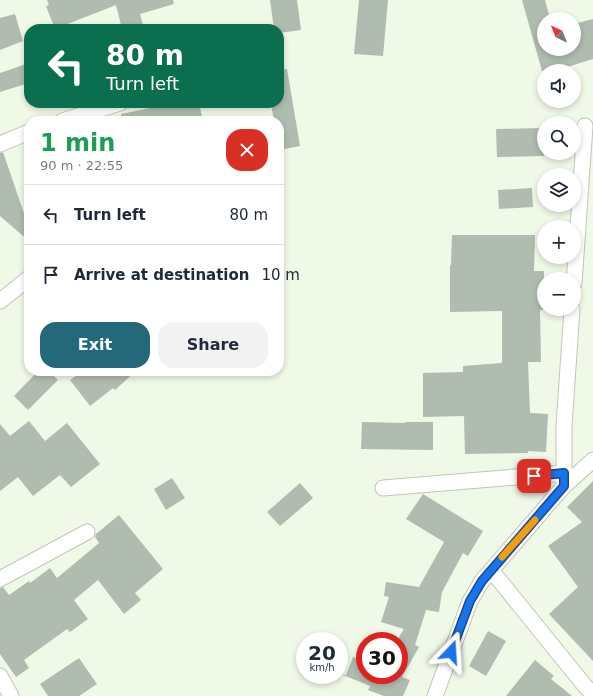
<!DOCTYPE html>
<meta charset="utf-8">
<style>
:root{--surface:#fff;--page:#f2f2f3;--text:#1f2937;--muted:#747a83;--line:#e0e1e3;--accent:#236979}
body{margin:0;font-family:"DejaVu Sans",sans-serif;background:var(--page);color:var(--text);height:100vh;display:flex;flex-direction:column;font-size:15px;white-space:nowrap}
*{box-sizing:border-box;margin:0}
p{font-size:13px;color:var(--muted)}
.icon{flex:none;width:22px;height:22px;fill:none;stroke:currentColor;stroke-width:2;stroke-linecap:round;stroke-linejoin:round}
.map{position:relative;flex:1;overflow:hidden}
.side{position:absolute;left:24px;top:116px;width:260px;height:260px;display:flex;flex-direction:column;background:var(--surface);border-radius:16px;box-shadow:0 2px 6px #0003}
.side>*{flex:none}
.guide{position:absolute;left:24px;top:24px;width:260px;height:84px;border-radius:16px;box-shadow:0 2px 6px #0003;background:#0b6e4f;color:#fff;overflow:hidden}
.needle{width:26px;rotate:317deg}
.fabs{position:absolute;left:537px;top:12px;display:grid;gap:8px}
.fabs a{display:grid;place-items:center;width:44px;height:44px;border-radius:50%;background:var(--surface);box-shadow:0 2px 6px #0003;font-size:20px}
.speed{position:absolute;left:296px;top:632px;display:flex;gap:8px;font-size:20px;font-weight:700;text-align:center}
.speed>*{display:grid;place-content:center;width:52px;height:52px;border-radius:50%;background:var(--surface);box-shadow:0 2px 6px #0003;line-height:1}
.speed small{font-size:10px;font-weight:400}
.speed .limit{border:6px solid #d22;background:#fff;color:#111}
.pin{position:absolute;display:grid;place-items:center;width:34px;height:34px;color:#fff;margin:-17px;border-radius:8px;box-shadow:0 2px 6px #0006}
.me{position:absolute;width:44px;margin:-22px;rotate:20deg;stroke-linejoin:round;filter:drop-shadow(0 0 3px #0008)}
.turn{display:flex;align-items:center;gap:14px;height:84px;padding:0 16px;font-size:18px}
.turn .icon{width:52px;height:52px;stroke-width:2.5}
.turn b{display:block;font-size:28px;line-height:34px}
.round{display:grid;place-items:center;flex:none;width:42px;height:42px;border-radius:16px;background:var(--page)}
.summary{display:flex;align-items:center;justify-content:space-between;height:68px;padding:0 16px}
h1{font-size:24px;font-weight:600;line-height:30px;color:#1e9e55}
.action{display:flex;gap:8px;margin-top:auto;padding:8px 16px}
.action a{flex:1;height:46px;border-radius:16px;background:var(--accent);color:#fff;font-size:16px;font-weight:600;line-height:46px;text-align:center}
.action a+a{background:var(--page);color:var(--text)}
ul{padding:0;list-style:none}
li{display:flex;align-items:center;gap:12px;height:60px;padding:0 16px;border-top:1px solid var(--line)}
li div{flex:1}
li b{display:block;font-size:15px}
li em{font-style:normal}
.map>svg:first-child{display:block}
</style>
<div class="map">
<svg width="593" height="696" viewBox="0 0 593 696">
<rect width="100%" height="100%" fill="#f0f8e7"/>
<g fill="#b0bcaf">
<polygon points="47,0 173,0 174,4 140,14 144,29 122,29 116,5 55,29 46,6 49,5"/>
<polygon points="270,0 297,0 301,30 279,33 279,29 274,29"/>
<polygon points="359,0 388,0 383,56 354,54"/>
<polygon points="522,0 545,0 550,19 544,19 544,49 574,49 574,24 593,19 593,59 564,68 564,71 542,71"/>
<polygon points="15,14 23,41 0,50 0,18"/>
<polygon points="29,63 29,83 0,92 0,73"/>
<polygon points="287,69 300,146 279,150 279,121 274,121 271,103 279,103 279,70"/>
<polygon points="175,103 199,103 203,121 122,121 121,114"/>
<polygon points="544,128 544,156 497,157 496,129"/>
<polygon points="3,152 29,228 29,241 0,216 0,153"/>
<polygon points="532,188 533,207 499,209 498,190"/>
<polygon points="452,235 535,235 534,271 544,271 544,310 540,310 541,362 528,362 530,413 548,414 546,452 528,451 528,453 465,454 464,416 423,417 423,373 463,372 463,366 502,363 502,311 450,312 450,265 451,265"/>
<polygon points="38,371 49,371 58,380 28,410 14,396"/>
<polygon points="83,371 136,371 115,390 113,388 90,406 70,380"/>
<polygon points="29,421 45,441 67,423 100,464 71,487 60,475 33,496 18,477 0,491 0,424 10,436"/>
<polygon points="362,422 405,423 405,422 433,422 433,450 361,449"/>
<polygon points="172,478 185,498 166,510 154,489"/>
<polygon points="593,481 593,661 549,614 578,587 548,546 582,522 567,507"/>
<polygon points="300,483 313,498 280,526 267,512"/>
<polygon points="423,494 483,531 468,556 463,553 442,592 439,612 426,610 415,645 419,647 402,677 410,680 403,696 384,696 368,690 370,686 343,675 346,675 353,657 365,662 365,675 399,675 399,637 404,629 381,622 389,597 384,596 386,582 419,587 444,542 406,519"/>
<polygon points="119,515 163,569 135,593 141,600 124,614 98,580 74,600 88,619 70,632 67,629 24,660 29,668 16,677 0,654 0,588 3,587 9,595 29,581 30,583 50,568 57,578 99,543 95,537 96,534"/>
<polygon points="488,631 506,641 486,676 469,666"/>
<polygon points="79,658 97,684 79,696 48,696 40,684"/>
<polygon points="535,660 554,676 551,679 572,696 506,696"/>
</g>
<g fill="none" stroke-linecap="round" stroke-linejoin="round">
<g stroke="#c1c7b7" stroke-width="17">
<g id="street">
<polyline points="62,121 120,103"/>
<polyline points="0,144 29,132"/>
<polyline points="574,283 585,126"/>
<polyline points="0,301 29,278"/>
<polyline points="564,483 564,426 572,309"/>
<polyline points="383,488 564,473"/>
<polyline points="491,570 585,686 593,694"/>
<polyline points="0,579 87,532"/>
<polyline points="0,676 11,696"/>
<polyline points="435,696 470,601 482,581 564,486 593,460"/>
</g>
</g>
<use href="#street" stroke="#fff" stroke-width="15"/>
</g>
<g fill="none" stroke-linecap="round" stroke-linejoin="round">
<g stroke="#114b97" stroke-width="10">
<polyline id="route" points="451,652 470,601 482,581 564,486 564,473 534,476"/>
</g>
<use href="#route" stroke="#1a73e8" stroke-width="7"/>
<polyline stroke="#f59e0b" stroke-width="7" points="502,557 535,520"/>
</g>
</svg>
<div class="fabs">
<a><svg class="needle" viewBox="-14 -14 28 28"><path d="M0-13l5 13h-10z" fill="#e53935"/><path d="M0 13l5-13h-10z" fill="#747a83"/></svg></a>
<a><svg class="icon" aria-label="sound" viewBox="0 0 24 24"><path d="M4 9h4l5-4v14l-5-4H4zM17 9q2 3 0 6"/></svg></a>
<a><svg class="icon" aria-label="search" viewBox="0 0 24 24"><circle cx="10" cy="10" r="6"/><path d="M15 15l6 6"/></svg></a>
<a><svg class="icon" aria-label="layers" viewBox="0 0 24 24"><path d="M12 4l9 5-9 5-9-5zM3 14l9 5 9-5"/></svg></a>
<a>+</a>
<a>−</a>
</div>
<div class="speed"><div>20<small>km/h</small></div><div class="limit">30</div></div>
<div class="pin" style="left:534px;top:476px;background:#d93025"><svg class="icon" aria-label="arrive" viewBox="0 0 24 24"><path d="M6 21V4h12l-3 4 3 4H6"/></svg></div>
<svg class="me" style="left:451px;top:652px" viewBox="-20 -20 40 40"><path d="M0-17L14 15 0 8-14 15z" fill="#1a73e8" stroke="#fff" stroke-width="4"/></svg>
<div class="guide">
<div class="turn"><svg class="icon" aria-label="left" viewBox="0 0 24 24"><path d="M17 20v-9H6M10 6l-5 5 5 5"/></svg><div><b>80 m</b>Turn left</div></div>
</div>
<section class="side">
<div class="summary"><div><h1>1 min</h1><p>90 m · 22:55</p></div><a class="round" style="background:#d93025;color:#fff"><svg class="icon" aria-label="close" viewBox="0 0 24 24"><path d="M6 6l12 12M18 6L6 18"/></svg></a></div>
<ul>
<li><svg class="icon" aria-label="left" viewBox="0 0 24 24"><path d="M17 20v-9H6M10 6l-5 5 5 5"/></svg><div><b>Turn left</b></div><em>80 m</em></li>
<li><svg class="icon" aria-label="arrive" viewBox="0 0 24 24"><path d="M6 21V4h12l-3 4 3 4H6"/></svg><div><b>Arrive at destination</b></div><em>10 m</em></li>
</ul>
<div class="action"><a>Exit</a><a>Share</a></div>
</section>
</div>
